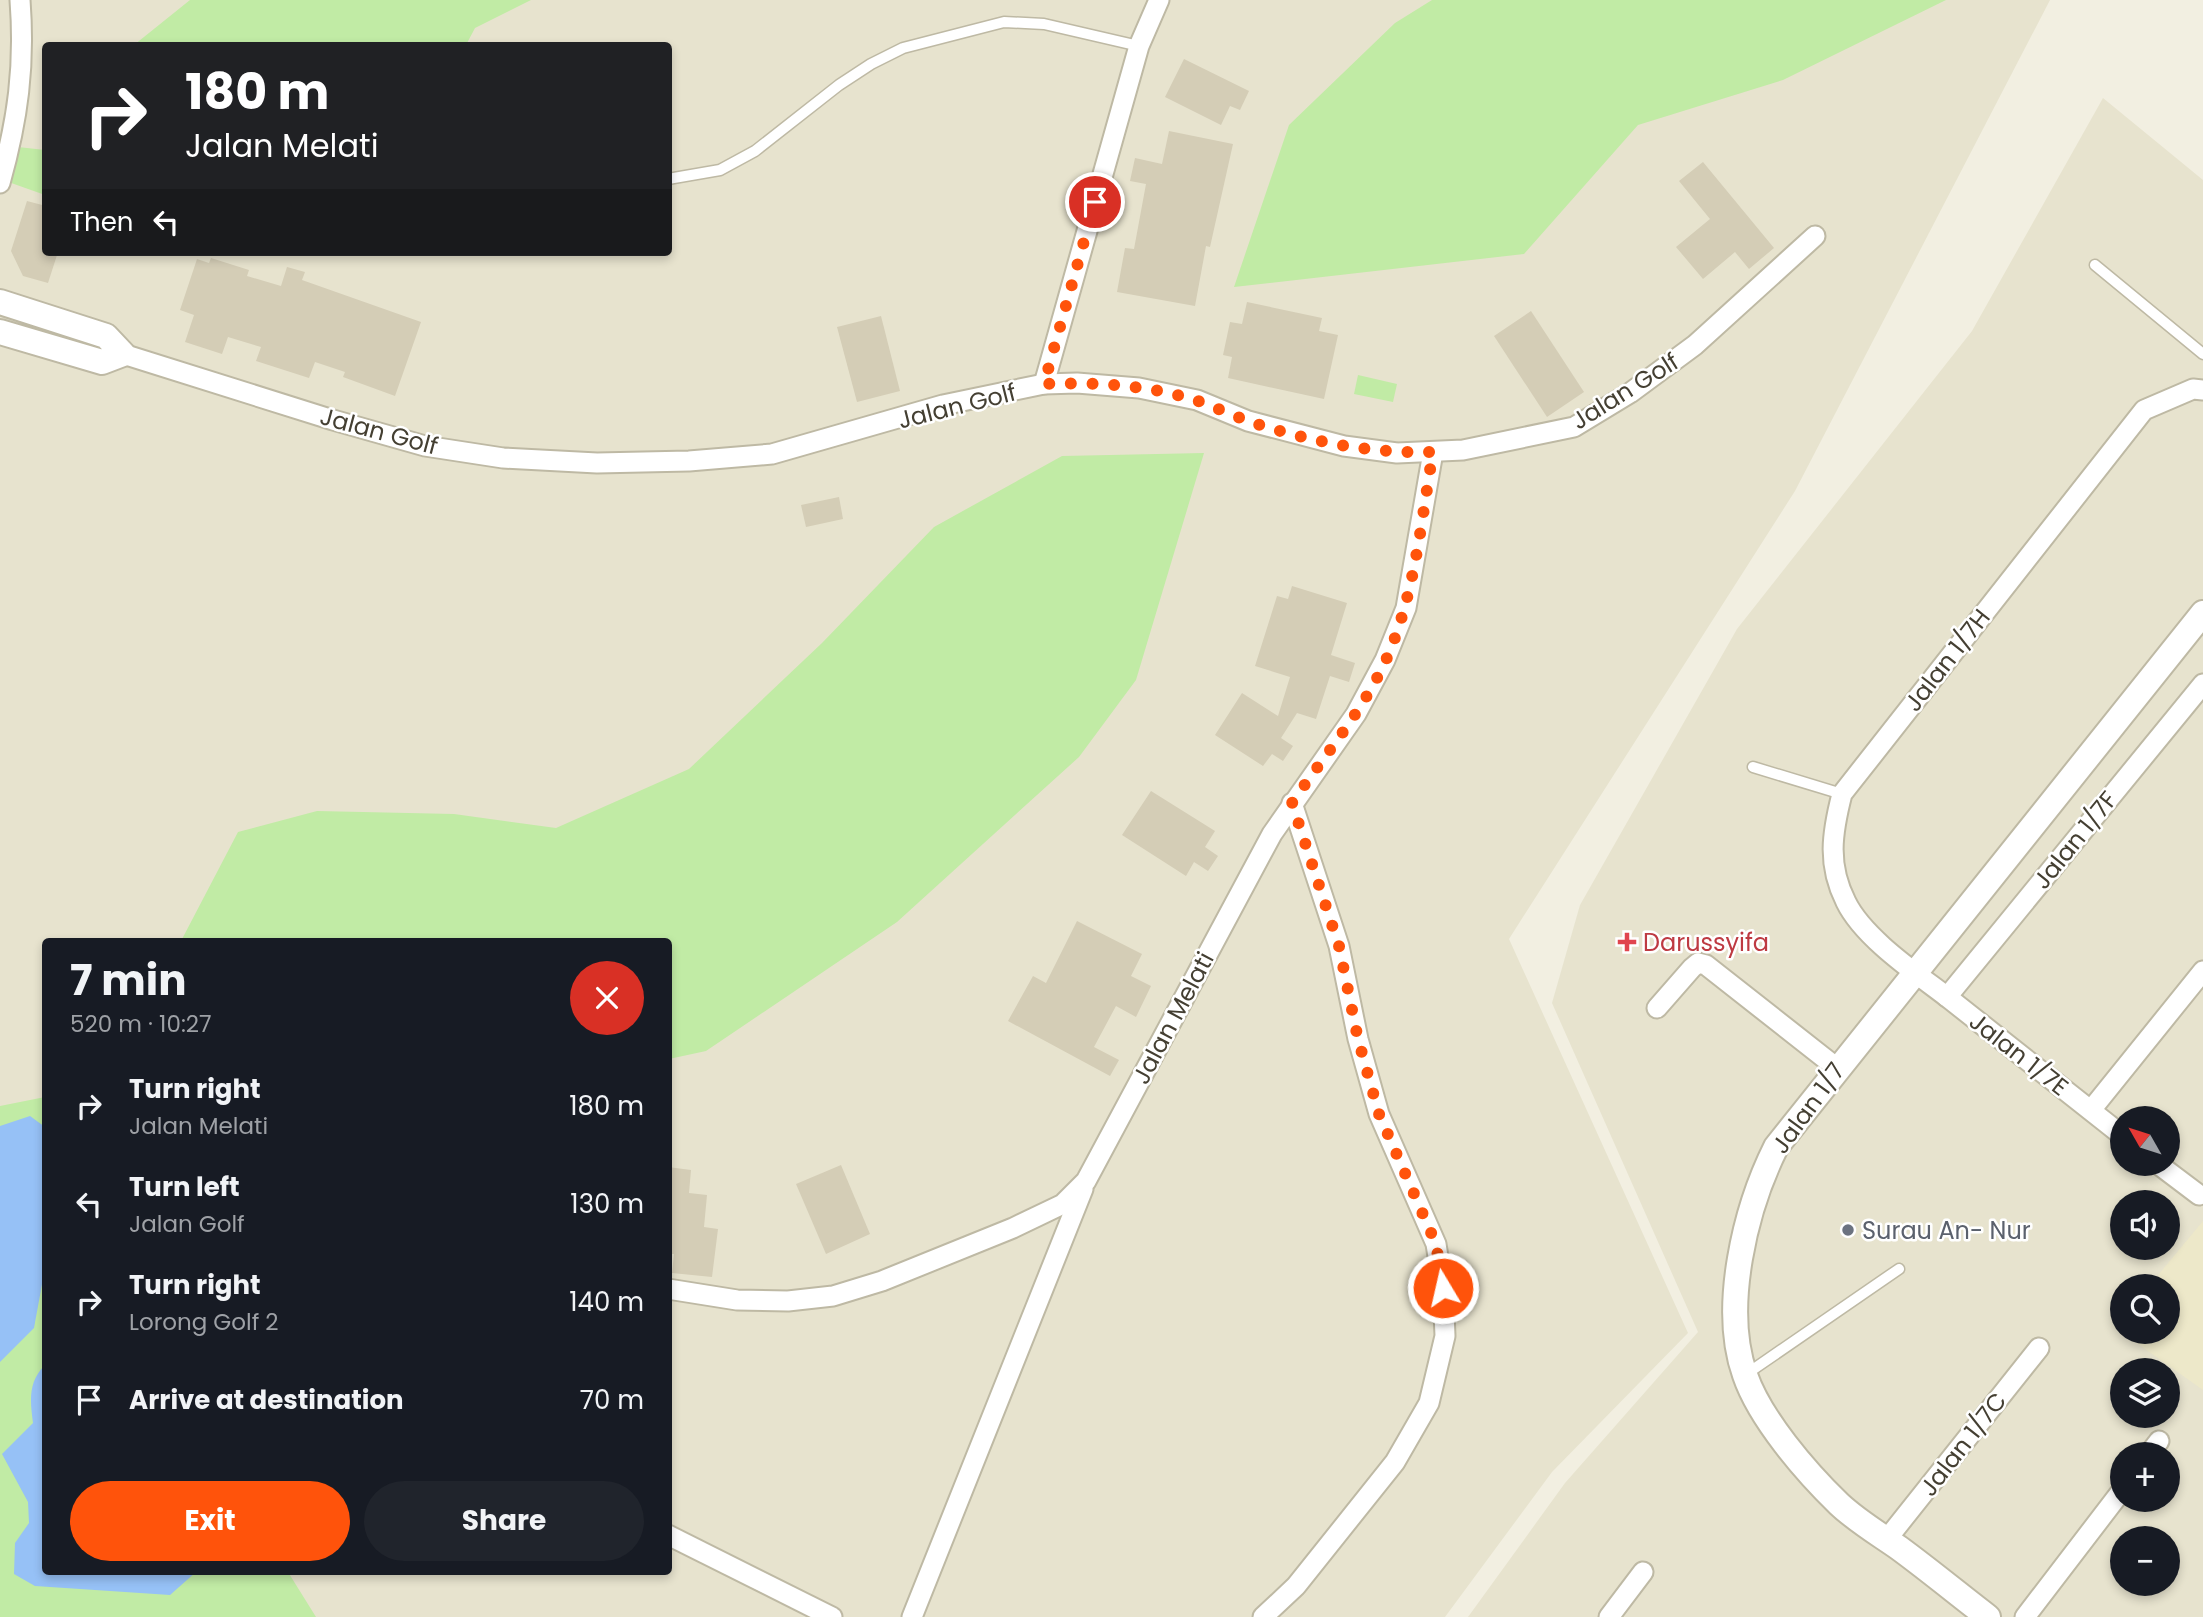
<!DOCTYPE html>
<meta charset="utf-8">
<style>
:root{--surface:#171b24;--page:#20242c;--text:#f1f3f6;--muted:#9ea1a6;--accent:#ff530b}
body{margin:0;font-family:Poppins,sans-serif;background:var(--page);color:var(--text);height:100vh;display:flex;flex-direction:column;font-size:26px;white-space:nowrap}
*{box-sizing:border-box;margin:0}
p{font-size:23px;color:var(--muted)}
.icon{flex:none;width:38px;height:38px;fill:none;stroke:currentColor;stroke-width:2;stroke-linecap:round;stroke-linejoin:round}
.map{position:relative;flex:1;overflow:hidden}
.details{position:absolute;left:42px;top:938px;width:630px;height:637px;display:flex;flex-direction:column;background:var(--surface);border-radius:7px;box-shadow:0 4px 10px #0003}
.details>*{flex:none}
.banner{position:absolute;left:42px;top:42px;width:630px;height:214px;border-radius:7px;box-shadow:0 4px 10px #0003;background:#202124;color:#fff;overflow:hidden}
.needle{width:46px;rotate:309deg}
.tools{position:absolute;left:2110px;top:1106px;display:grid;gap:14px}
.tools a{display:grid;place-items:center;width:70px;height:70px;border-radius:50%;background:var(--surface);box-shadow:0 4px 10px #0003;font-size:35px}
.pin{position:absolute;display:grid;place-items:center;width:60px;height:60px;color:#fff;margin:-30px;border:4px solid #fff;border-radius:50%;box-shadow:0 2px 7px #0007}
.me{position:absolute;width:77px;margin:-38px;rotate:351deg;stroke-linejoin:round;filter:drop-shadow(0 0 5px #0008)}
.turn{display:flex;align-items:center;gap:24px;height:147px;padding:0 28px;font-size:32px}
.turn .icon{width:91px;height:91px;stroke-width:2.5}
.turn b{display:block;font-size:49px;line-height:60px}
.then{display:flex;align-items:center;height:66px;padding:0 28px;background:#0003;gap:14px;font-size:26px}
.round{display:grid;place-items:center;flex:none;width:74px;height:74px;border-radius:37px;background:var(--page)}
.summary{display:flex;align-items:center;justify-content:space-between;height:119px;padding:0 28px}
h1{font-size:42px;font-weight:700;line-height:52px}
.action{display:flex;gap:14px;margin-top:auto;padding:14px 28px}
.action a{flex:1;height:80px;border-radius:42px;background:var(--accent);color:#fff;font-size:28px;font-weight:700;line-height:80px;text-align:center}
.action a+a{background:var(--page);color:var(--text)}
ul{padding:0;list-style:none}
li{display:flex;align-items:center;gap:21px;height:98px;padding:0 28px}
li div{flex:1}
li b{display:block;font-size:26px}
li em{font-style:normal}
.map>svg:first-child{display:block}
</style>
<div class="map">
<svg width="2203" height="1617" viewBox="0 0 2203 1617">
<rect width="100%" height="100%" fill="#f2efe1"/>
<g fill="#e7e3ce" fill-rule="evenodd">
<path d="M0,0H2050L1795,491L1509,939L1688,1333L1552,1472L1445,1617H0ZM46,46H668V252H46ZM46,942H668V1572H46Z"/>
<path d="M2103,98L2203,180V1617H1468L1565,1483L1698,1332L1552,1003L1580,905L1737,629L1972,331ZM2123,1118H2168V1164H2123ZM2123,1202H2168V1248H2123ZM2123,1286H2168V1332H2123ZM2123,1370H2168V1416H2123ZM2123,1454H2168V1500H2123ZM2123,1538H2168V1584H2123Z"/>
</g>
<polygon fill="#ede8c9" points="2203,1221 2203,1390 2114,1327 2123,1317 2123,1332 2168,1332 2168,1286 2149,1286"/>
<g fill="#c1eba5">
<polygon points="190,0 531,0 475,28 466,45 134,45"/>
<polygon points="1432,0 1946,0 1783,80 1638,125 1524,254 1234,287 1289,125 1395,23"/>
<polygon points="0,145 45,150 45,195 0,179"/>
<polygon points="1358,375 1397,384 1393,402 1354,394"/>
<polygon points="1204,453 1136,680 1079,757 897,922 706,1051 669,1059 668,942 181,941 238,832 317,811 454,814 556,828 689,769 822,643 934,527 1062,456"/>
<polygon points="45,1097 46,1572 288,1572 316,1617 0,1617 0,1106"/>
</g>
<g fill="#96c1f6">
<polygon points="30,1116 45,1127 45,1268 34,1328 0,1362 0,1126"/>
<path d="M45,1365L46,1572H196L170,1595L35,1586L14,1574L15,1543L29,1523L28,1502L2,1454L33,1423C30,1400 28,1382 45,1365Z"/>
</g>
<g fill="#d4cdb6">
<polygon points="1184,59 1249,91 1240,110 1230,106 1221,125 1165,97"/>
<polygon points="1169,131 1233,144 1210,247 1206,246 1195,306 1117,292 1125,248 1134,249 1146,184 1130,181 1135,158 1162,164"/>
<polygon points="1703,162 1774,248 1749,269 1735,252 1703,279 1676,247 1710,219 1679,181"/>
<polygon points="27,201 46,206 46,252 58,252 48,283 23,276 11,251"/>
<polygon points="211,258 249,270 247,276 281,286 287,267 305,272 302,280 421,322 395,396 343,377 345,372 315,362 309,378 256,361 261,347 228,337 222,354 185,342 194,315 180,310 197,259 209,263"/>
<polygon points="1247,302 1322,318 1319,331 1338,335 1324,399 1228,378 1232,357 1223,355 1230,322 1242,324"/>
<polygon points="1531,311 1584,392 1547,417 1494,336"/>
<polygon points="881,316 900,391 857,402 837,327"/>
<polygon points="839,497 843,519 806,527 801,505"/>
<polygon points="1292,586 1347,603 1331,655 1355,663 1349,682 1330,676 1316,719 1297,713 1281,738 1293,746 1283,761 1272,754 1263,766 1215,735 1242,693 1278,716 1290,677 1255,666 1277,596 1288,599"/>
<polygon points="1151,791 1215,831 1205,847 1218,856 1208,871 1194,862 1186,876 1122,835"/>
<polygon points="1077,921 1142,954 1131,976 1151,986 1136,1017 1116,1006 1094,1047 1119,1060 1110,1076 1008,1021 1033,976 1046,983"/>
<polygon points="841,1165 870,1234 826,1254 796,1184"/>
<polygon points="668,1167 691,1170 689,1193 707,1195 704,1227 718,1229 712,1277 672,1273 674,1254 668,1254"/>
</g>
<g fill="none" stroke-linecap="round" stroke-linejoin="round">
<g stroke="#beb9a4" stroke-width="13">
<g id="service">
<polyline points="668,179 720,170 755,151 839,85 871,64 903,48 1004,22 1044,24 1139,46"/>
<polyline points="2095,265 2203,354"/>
<polyline points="1753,767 1842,794"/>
<polyline points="1745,1375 1899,1269"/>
</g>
</g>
<g stroke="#beb9a4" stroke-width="23">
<g id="minor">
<path d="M0,183C18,119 25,66 20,0"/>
<polyline points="123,354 333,420 425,446 503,458 597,463 689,461 772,454 943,405 1044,384 1077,383 1139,388 1197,400 1248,421 1344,446 1397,453 1463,450 1574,427 1630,393 1695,345 1815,236"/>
<polyline points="1044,384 1139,46 1159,0"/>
<polyline points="1947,997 2203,684"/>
<polyline points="1657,1008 1692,968 1698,963 1706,965 1837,1068"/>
<polyline points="2091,1110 2203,971"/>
<path d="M2123,1136C2065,1090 2008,1045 1951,1000C1919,975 1864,939 1846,902C1827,865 1832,833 1842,794L2144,410L2193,389L2203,390"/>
<polyline points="2158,1164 2199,1195"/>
<polyline points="668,1289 737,1300 788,1301 833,1296 882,1281 1013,1228 1063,1204 1086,1181 1272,834 1356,714 1385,660 1406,608 1433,452"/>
<polyline points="2149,1454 2159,1441"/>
<polyline points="668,1535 832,1617"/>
<polyline points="1887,1539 2039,1348"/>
<polyline points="912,1617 1083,1189"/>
<polyline points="1263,1617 1296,1586 1395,1462 1429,1403 1445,1336 1443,1288 1436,1244 1379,1114 1358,1039 1339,946 1292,803"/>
<polyline points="1609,1617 1643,1572"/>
<polyline points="2025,1617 2123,1489"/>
</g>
</g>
<g stroke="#beb9a4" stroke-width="28">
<g id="tertiary">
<polyline points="0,302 106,336 123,354 102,362 0,332"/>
<path d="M1988,1617C1958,1594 1929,1570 1899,1548C1879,1534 1857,1521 1839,1504C1806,1472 1760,1419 1745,1375C1721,1308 1745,1209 1776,1147L2203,613"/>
</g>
</g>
<use href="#service" stroke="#fff" stroke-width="10"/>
<use href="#minor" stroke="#fff" stroke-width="19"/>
<use href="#tertiary" stroke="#fff" stroke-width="24"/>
</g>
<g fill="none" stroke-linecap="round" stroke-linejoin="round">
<path stroke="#ff530b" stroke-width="12" stroke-dasharray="0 21.6" d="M1095,202L1044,384C1094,382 1150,385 1198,401C1215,407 1232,415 1248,421C1308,441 1370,454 1433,452C1421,521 1415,595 1386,660C1362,712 1324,756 1292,803L1339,946L1358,1039L1379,1114L1436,1244L1443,1288"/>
</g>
<path fill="#e0444e" stroke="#fff" stroke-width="2.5" d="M1623.5 931.5h7v7h7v7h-7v7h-7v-7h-7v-7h7z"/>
<circle fill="#6b7280" stroke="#fff" stroke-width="2.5" cx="1848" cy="1230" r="7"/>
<g text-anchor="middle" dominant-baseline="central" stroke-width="5" stroke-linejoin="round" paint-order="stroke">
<g font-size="24" fill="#443f32" stroke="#fff">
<text transform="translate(1625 391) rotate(-32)">Jalan Golf</text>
<text transform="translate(957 406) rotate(-14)">Jalan Golf</text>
<text transform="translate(379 431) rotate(15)">Jalan Golf</text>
<text transform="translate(1947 660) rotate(-52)">Jalan 1/7H</text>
<text transform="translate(2075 840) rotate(-51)">Jalan 1/7F</text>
<text transform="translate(1173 1018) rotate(-62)">Jalan Melati</text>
<text transform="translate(2019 1054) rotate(38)">Jalan 1/7E</text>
<text transform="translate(1808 1108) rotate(-54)">Jalan 1/7</text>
<text transform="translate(1963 1444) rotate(-52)">Jalan 1/7C</text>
</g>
<g font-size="24" fill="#be3a42" stroke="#fff" text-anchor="start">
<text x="1643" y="942">Darussyifa</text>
</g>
<g font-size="24" fill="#5b616d" stroke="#fff" text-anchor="start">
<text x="1862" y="1230">Surau An- Nur</text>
</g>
</g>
</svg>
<div class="tools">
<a><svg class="needle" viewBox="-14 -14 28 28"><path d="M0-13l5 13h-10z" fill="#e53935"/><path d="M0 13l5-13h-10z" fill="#9ea1a6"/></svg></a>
<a><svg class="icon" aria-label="sound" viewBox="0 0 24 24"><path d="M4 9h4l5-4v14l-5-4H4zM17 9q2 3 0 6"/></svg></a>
<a><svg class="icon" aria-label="search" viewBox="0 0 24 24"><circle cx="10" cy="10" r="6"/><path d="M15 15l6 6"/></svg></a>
<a><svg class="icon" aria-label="layers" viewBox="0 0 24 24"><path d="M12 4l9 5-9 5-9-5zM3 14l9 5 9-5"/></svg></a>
<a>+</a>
<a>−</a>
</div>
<div class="pin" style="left:1095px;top:202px;background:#d93025"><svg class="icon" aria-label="arrive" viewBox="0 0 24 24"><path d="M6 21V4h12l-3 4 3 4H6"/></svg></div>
<svg class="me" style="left:1443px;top:1288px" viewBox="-20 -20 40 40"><circle r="17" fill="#ff530b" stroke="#fff" stroke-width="3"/><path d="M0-11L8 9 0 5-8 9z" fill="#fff"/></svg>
<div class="banner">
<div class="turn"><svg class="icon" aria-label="right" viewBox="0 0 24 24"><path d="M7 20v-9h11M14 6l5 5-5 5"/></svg><div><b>180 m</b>Jalan Melati</div></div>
<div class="then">Then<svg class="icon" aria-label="left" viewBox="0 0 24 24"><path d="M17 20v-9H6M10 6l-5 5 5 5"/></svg></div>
</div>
<section class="details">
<div class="summary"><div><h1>7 min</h1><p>520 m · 10:27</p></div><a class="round" style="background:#d93025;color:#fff"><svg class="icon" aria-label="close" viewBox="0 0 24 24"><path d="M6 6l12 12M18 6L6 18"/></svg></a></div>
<ul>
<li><svg class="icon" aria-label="right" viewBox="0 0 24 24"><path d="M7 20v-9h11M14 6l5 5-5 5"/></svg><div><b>Turn right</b><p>Jalan Melati</p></div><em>180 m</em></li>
<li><svg class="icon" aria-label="left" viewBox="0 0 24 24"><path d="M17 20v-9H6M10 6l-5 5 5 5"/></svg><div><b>Turn left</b><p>Jalan Golf</p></div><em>130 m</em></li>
<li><svg class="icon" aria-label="right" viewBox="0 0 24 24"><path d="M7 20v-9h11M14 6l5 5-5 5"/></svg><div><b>Turn right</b><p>Lorong Golf 2</p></div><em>140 m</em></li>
<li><svg class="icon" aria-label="arrive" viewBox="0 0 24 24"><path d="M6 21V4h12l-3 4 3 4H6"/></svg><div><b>Arrive at destination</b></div><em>70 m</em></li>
</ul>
<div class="action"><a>Exit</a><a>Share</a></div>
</section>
</div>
